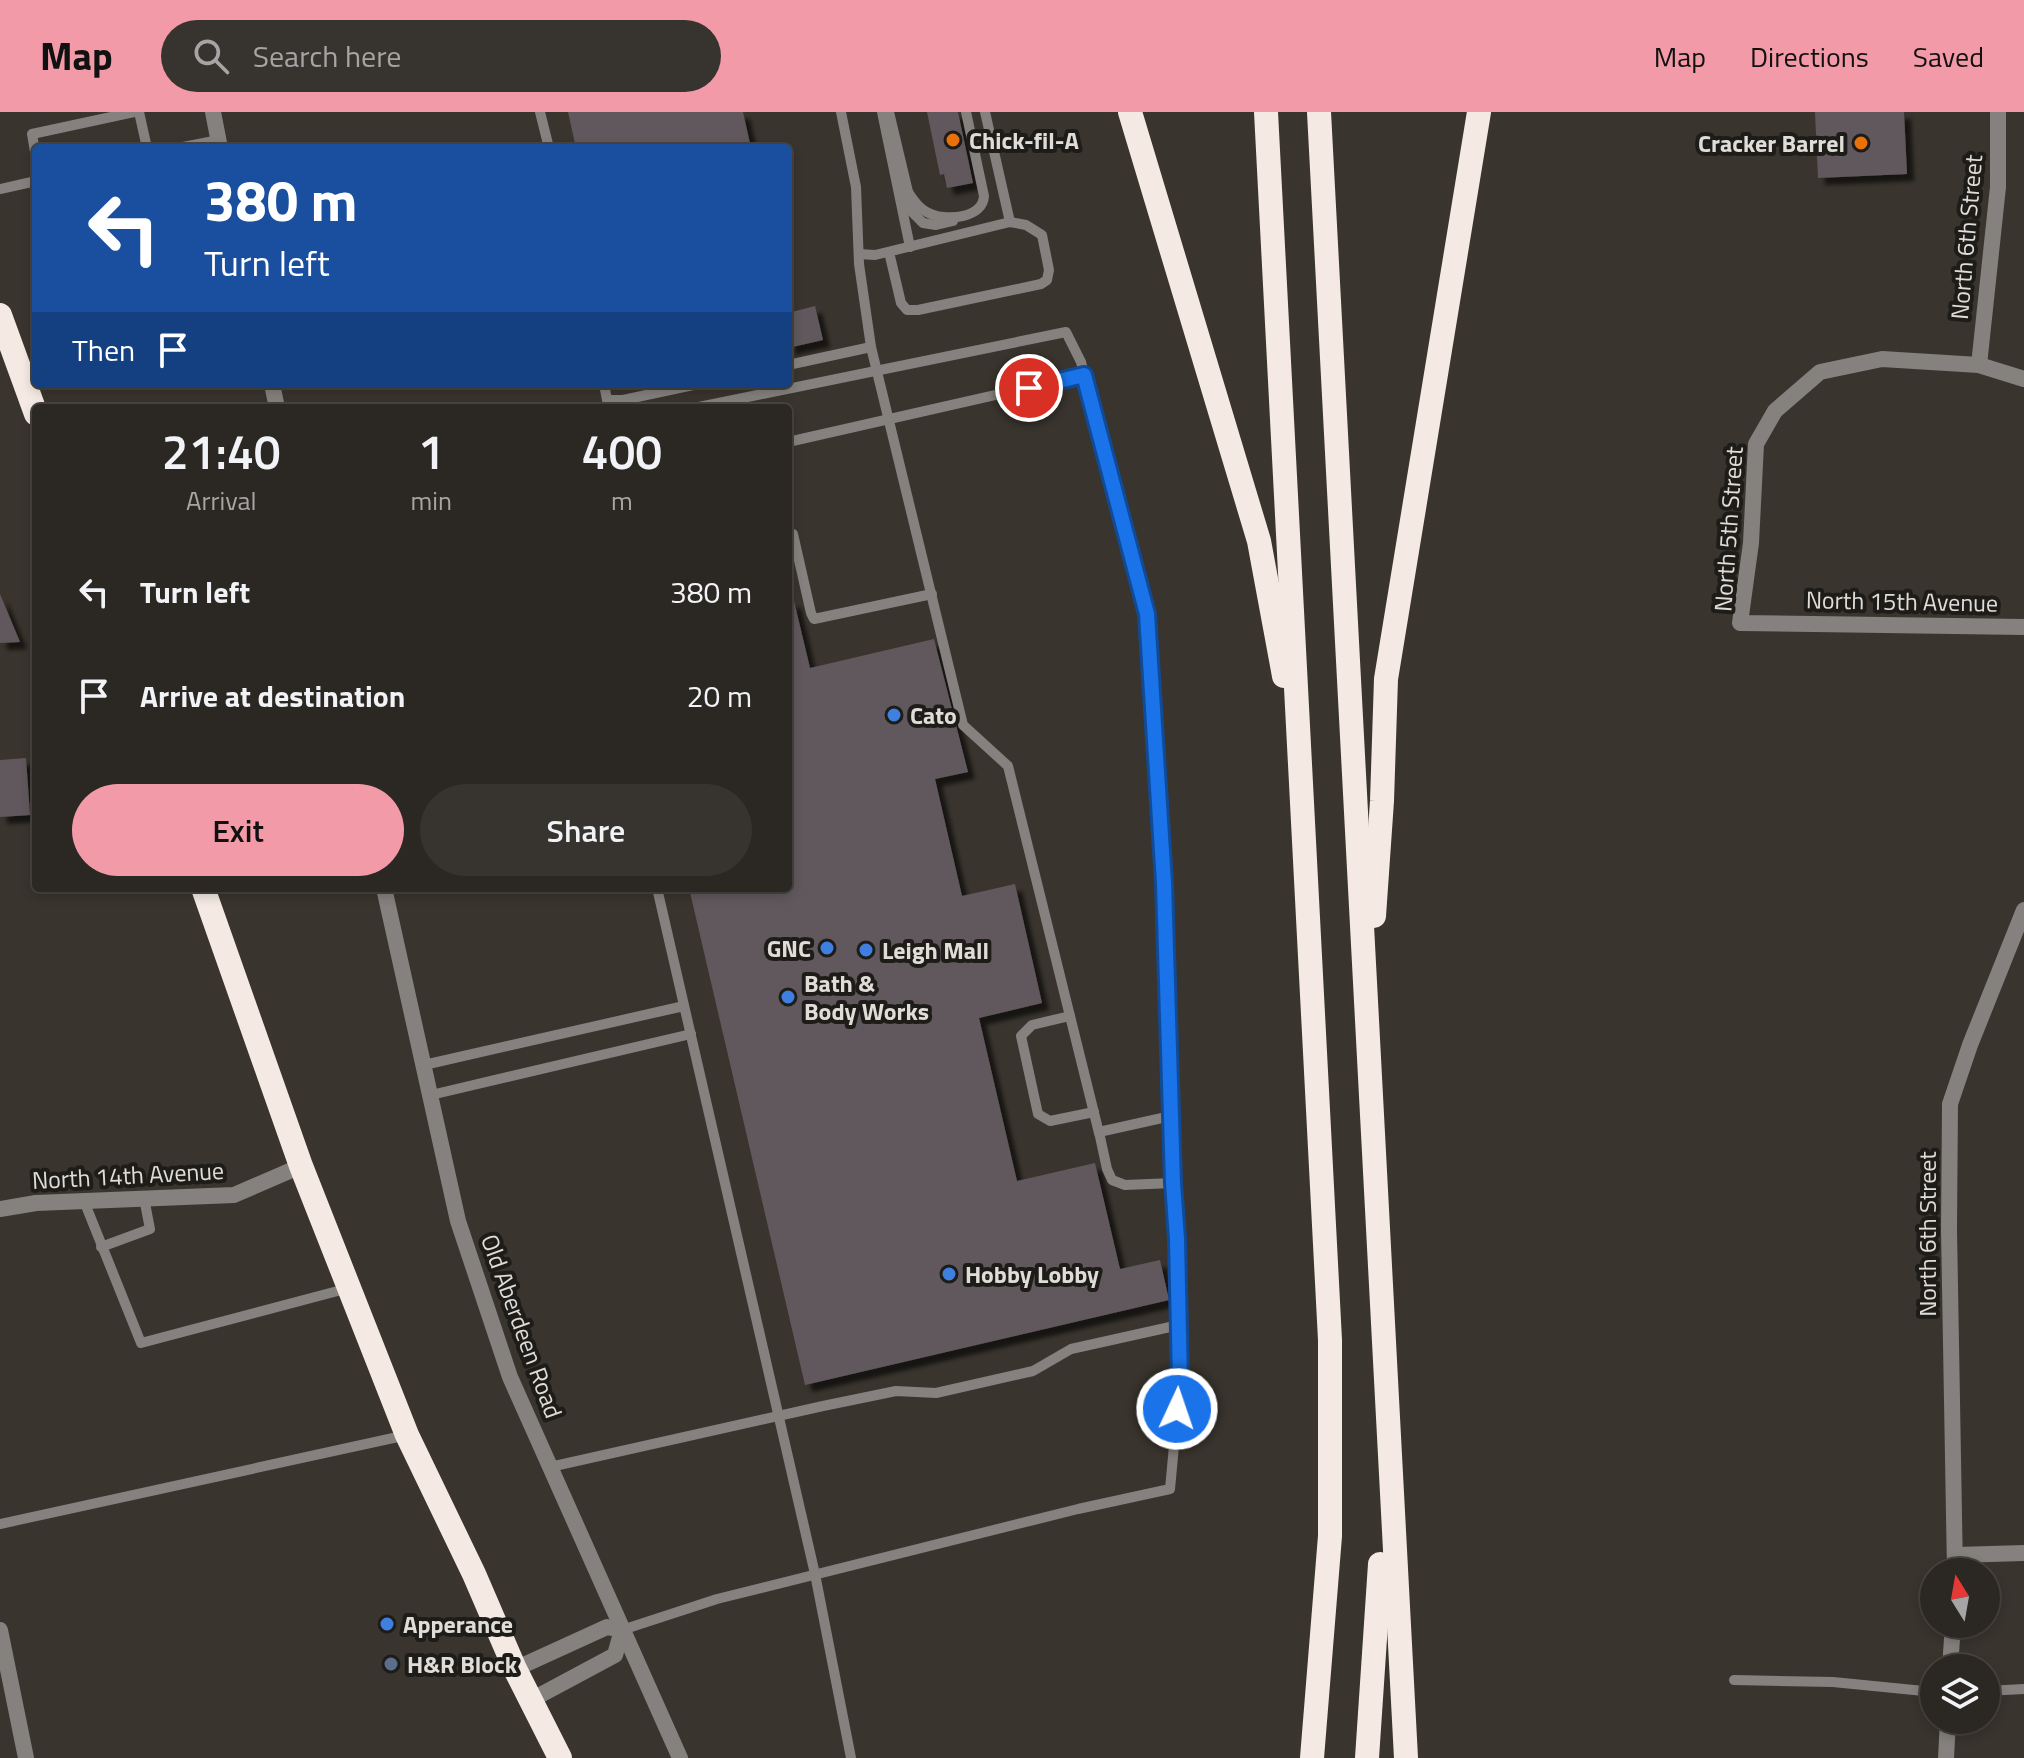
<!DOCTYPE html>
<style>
:root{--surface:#2b2722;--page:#37332f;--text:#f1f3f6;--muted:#a6a5a5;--line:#474440;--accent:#f39aa8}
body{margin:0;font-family:"Titillium Web",sans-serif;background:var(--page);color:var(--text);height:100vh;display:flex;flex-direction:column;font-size:30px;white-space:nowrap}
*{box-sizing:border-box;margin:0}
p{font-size:26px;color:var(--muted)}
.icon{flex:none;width:44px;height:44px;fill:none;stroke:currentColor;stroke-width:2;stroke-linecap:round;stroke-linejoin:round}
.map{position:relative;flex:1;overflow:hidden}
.details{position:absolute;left:32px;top:292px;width:760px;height:488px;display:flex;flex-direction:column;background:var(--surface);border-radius:8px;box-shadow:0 4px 12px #0003,0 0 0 2px var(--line)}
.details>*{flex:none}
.guide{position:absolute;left:32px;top:32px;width:760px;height:244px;border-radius:8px;box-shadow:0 4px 12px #0003,0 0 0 2px var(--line);background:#1a4fa0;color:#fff;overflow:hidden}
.needle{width:52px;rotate:349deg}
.buttons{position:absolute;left:1920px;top:1446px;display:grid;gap:16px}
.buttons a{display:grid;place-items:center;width:80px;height:80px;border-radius:50%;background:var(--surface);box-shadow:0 4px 12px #0003,0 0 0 2px var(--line);font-size:40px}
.pin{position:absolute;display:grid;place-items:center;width:68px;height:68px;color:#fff;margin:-34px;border:4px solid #fff;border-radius:50%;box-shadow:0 2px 8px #0007}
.me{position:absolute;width:88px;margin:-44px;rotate:3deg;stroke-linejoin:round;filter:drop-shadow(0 0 6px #0008)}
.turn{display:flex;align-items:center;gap:28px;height:168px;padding:0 40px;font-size:36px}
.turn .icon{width:104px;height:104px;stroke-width:2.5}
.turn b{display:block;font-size:56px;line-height:68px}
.then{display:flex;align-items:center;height:76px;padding:0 40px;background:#0003;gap:16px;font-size:30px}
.eta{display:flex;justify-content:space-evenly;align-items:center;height:136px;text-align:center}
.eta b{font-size:48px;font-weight:600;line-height:56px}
.button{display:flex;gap:16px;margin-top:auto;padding:16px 40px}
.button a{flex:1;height:92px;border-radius:48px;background:var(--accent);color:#111;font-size:32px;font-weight:600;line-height:92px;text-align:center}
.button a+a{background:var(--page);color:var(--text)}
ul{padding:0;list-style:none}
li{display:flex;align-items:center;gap:24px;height:104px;padding:0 40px}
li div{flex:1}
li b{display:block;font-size:30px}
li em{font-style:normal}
header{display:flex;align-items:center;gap:48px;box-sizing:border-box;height:112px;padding:0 40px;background:var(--accent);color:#111}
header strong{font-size:38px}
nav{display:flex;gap:44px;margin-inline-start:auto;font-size:28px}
.search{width:560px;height:72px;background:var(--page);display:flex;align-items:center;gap:20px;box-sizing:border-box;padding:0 28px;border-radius:44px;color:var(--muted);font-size:30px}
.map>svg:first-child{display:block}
</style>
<header>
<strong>Map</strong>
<div class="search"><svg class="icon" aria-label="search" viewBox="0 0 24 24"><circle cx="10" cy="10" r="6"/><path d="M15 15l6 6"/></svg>Search here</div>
<nav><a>Map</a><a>Directions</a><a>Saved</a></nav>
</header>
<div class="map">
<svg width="2024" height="1646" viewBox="0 0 2024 1646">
<defs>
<filter id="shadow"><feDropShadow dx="7" dy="7" stdDeviation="2" flood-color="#0009"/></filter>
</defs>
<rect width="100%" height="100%" fill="#39342d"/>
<g fill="#61585c" filter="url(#shadow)">
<polygon points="568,0 743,0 751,36 576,36"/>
<polygon points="927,0 958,0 973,71 947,76 944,62 940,63"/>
<polygon points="1815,0 1904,0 1907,62 1818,66"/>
<polygon points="815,194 823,228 788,236 788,201"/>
<polygon points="0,482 20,530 0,531"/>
<polygon points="788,489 794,489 810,556 934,527 968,660 935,667 962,784 1015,772 1042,891 979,906 1017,1069 1095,1051 1120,1157 1160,1148 1169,1188 805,1273 689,776 788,776"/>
<polygon points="26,646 30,703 0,705 0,648"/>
</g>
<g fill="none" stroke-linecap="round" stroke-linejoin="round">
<g stroke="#85817e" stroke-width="10">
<polyline points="139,0 147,36"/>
<polyline points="540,0 549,36"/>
<polyline points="882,0 910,135"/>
<polyline points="889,0 908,80 906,81 912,100 923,111 936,113 953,109"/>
<polyline points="985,0 1010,110"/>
<polyline points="178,36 219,28"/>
<polyline points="36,46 32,22 134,0"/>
<polyline points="0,77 36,69"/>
<path d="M908,80C914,89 920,98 931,102C948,109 983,106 984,84L966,0"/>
<polyline points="859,142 875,143 1010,110 1026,113 1042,123 1049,158 1047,168 1041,172 918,198 907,198 901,191 889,140"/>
<polyline points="871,235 963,613 1008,654 1099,1021"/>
<polyline points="788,253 871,235 859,152 856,75 841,0"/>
<polyline points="604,272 607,288 623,288 698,272"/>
<polyline points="694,296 1066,220 1081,250 1147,502 1164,771 1173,1071"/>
<polyline points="788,330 1084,263"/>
<polyline points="788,423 793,422 811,501 814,507 932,482"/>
<polyline points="657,776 815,1462 851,1646"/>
<polyline points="1070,904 1032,913 1021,924 1038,1002 1050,1009 1094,1000"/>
<polyline points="424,953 684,894"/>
<polyline points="431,983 691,922"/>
<polyline points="84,1089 141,1231 349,1176"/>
<polyline points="101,1135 150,1117 144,1086"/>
<polyline points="550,1355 823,1294 896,1279 936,1281 1033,1259 1071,1237 1179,1213"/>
<polyline points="0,1412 407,1323"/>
<polyline points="622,1518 717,1487 1078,1397 1170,1377 1180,1269 1177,1127 1173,1071 1125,1073 1112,1068 1107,1057 1099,1020 1171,1004"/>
<polyline points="1734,1568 1833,1570 1934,1580"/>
<polyline points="1986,1579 2024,1577"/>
</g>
<g stroke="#85817e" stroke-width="16">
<polyline points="213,0 220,36"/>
<polyline points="1979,253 1998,75 1998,0"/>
<polyline points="2024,267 1979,253 1882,247 1820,260 1775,299 1756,332 1751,431 1740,511 2024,515"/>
<polyline points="272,272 277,296"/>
<polyline points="384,776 458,1109 510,1265 680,1646"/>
<polyline points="0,1097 36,1091 234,1083 301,1054"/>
<polyline points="1956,1443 2024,1441"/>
<polyline points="1955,1460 1949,1117 1950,992 1970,933 2024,798"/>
<polyline points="0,1518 26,1646"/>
<polyline points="1950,1556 1953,1512"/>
<polyline points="515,1557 607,1515 622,1518 615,1543 531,1588"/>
<polyline points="1946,1646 1948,1608"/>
</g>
<g stroke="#f4eae3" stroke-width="24">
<polyline points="1130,0 1259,429 1284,564"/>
<polyline points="1266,0 1330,1228 1330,1424 1312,1646"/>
<polyline points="1319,0 1406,1646"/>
<polyline points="0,203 36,302"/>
<polyline points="203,776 301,1054 407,1323 474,1462 515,1557 560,1646"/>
<polyline points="1374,804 1382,689 1386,567 1479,0"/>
<polyline points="1367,1646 1380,1452"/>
</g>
</g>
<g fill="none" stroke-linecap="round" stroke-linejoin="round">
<g stroke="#114b97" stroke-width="20">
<polyline id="route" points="1029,276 1084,263 1147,502 1164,771 1173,1071 1177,1127 1180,1269 1177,1297"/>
</g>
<use href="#route" stroke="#1a73e8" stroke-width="14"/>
</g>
<g fill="#e8710a" stroke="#1e1c19" stroke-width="3">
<circle cx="953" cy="28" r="8"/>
<circle cx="1861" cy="31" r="8"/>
</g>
<g fill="#3f7fe0" stroke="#1e1c19" stroke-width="3">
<circle cx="894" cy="603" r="8"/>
<circle cx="827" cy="836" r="8"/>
<circle cx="866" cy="838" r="8"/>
<circle cx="788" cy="885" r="8"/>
<circle cx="949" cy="1162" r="8"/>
<circle cx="387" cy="1512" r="8"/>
</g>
<circle fill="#5c6f8a" stroke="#1e1c19" stroke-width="3" cx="391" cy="1552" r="8"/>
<g text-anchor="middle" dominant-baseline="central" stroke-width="8" stroke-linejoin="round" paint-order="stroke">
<g font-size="24" font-weight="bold" fill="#e0ddd9" stroke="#1e1c19" text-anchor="start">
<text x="969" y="28">Chick-fil-A</text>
<text x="1845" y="31" text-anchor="end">Cracker Barrel</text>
<text x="910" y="603">Cato</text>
<text x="811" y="836" text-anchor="end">GNC</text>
<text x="882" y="838">Leigh Mall</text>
<text x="804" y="871">Bath &amp;<tspan x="804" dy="28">Body Works</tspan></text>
<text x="965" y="1162">Hobby Lobby</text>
<text x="403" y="1512">Apperance</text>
<text x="407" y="1552">H&amp;R Block</text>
</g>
<g font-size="24" fill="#e0ddd9" stroke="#1e1c19">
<text transform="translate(1966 125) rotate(-85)">North 6th Street</text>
<text transform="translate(1728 417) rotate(-86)">North 5th Street</text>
<text transform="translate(1902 489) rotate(1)">North 15th Avenue</text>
<text transform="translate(128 1063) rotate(-3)">North 14th Avenue</text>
<text transform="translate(1927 1122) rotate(-90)">North 6th Street</text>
<text transform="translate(522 1214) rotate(70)">Old Aberdeen Road</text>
</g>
</g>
</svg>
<div class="buttons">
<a><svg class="needle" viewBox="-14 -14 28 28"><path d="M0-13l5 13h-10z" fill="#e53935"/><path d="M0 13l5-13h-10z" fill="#a6a5a5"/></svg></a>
<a><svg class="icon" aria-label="layers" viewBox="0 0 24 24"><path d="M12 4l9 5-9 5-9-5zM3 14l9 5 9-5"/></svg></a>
</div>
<div class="pin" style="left:1029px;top:276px;background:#d93025"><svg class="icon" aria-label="arrive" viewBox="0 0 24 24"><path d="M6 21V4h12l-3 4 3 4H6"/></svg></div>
<svg class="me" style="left:1177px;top:1297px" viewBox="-20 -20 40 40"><circle r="17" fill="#1a73e8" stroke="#fff" stroke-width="3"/><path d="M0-11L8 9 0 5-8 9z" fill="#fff"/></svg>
<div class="guide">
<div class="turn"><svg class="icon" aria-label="left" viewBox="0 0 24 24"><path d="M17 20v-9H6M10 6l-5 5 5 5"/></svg><div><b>380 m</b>Turn left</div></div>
<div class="then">Then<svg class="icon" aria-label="arrive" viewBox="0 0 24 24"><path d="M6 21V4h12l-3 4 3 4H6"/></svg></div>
</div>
<section class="details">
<div class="eta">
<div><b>21:40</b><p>Arrival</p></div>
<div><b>1</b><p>min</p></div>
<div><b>400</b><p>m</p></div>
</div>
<ul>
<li><svg class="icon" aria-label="left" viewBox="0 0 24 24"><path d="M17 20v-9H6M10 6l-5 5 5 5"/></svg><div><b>Turn left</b></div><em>380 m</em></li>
<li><svg class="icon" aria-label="arrive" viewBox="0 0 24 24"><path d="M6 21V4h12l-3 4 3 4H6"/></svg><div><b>Arrive at destination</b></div><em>20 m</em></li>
</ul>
<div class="button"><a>Exit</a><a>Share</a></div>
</section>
</div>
